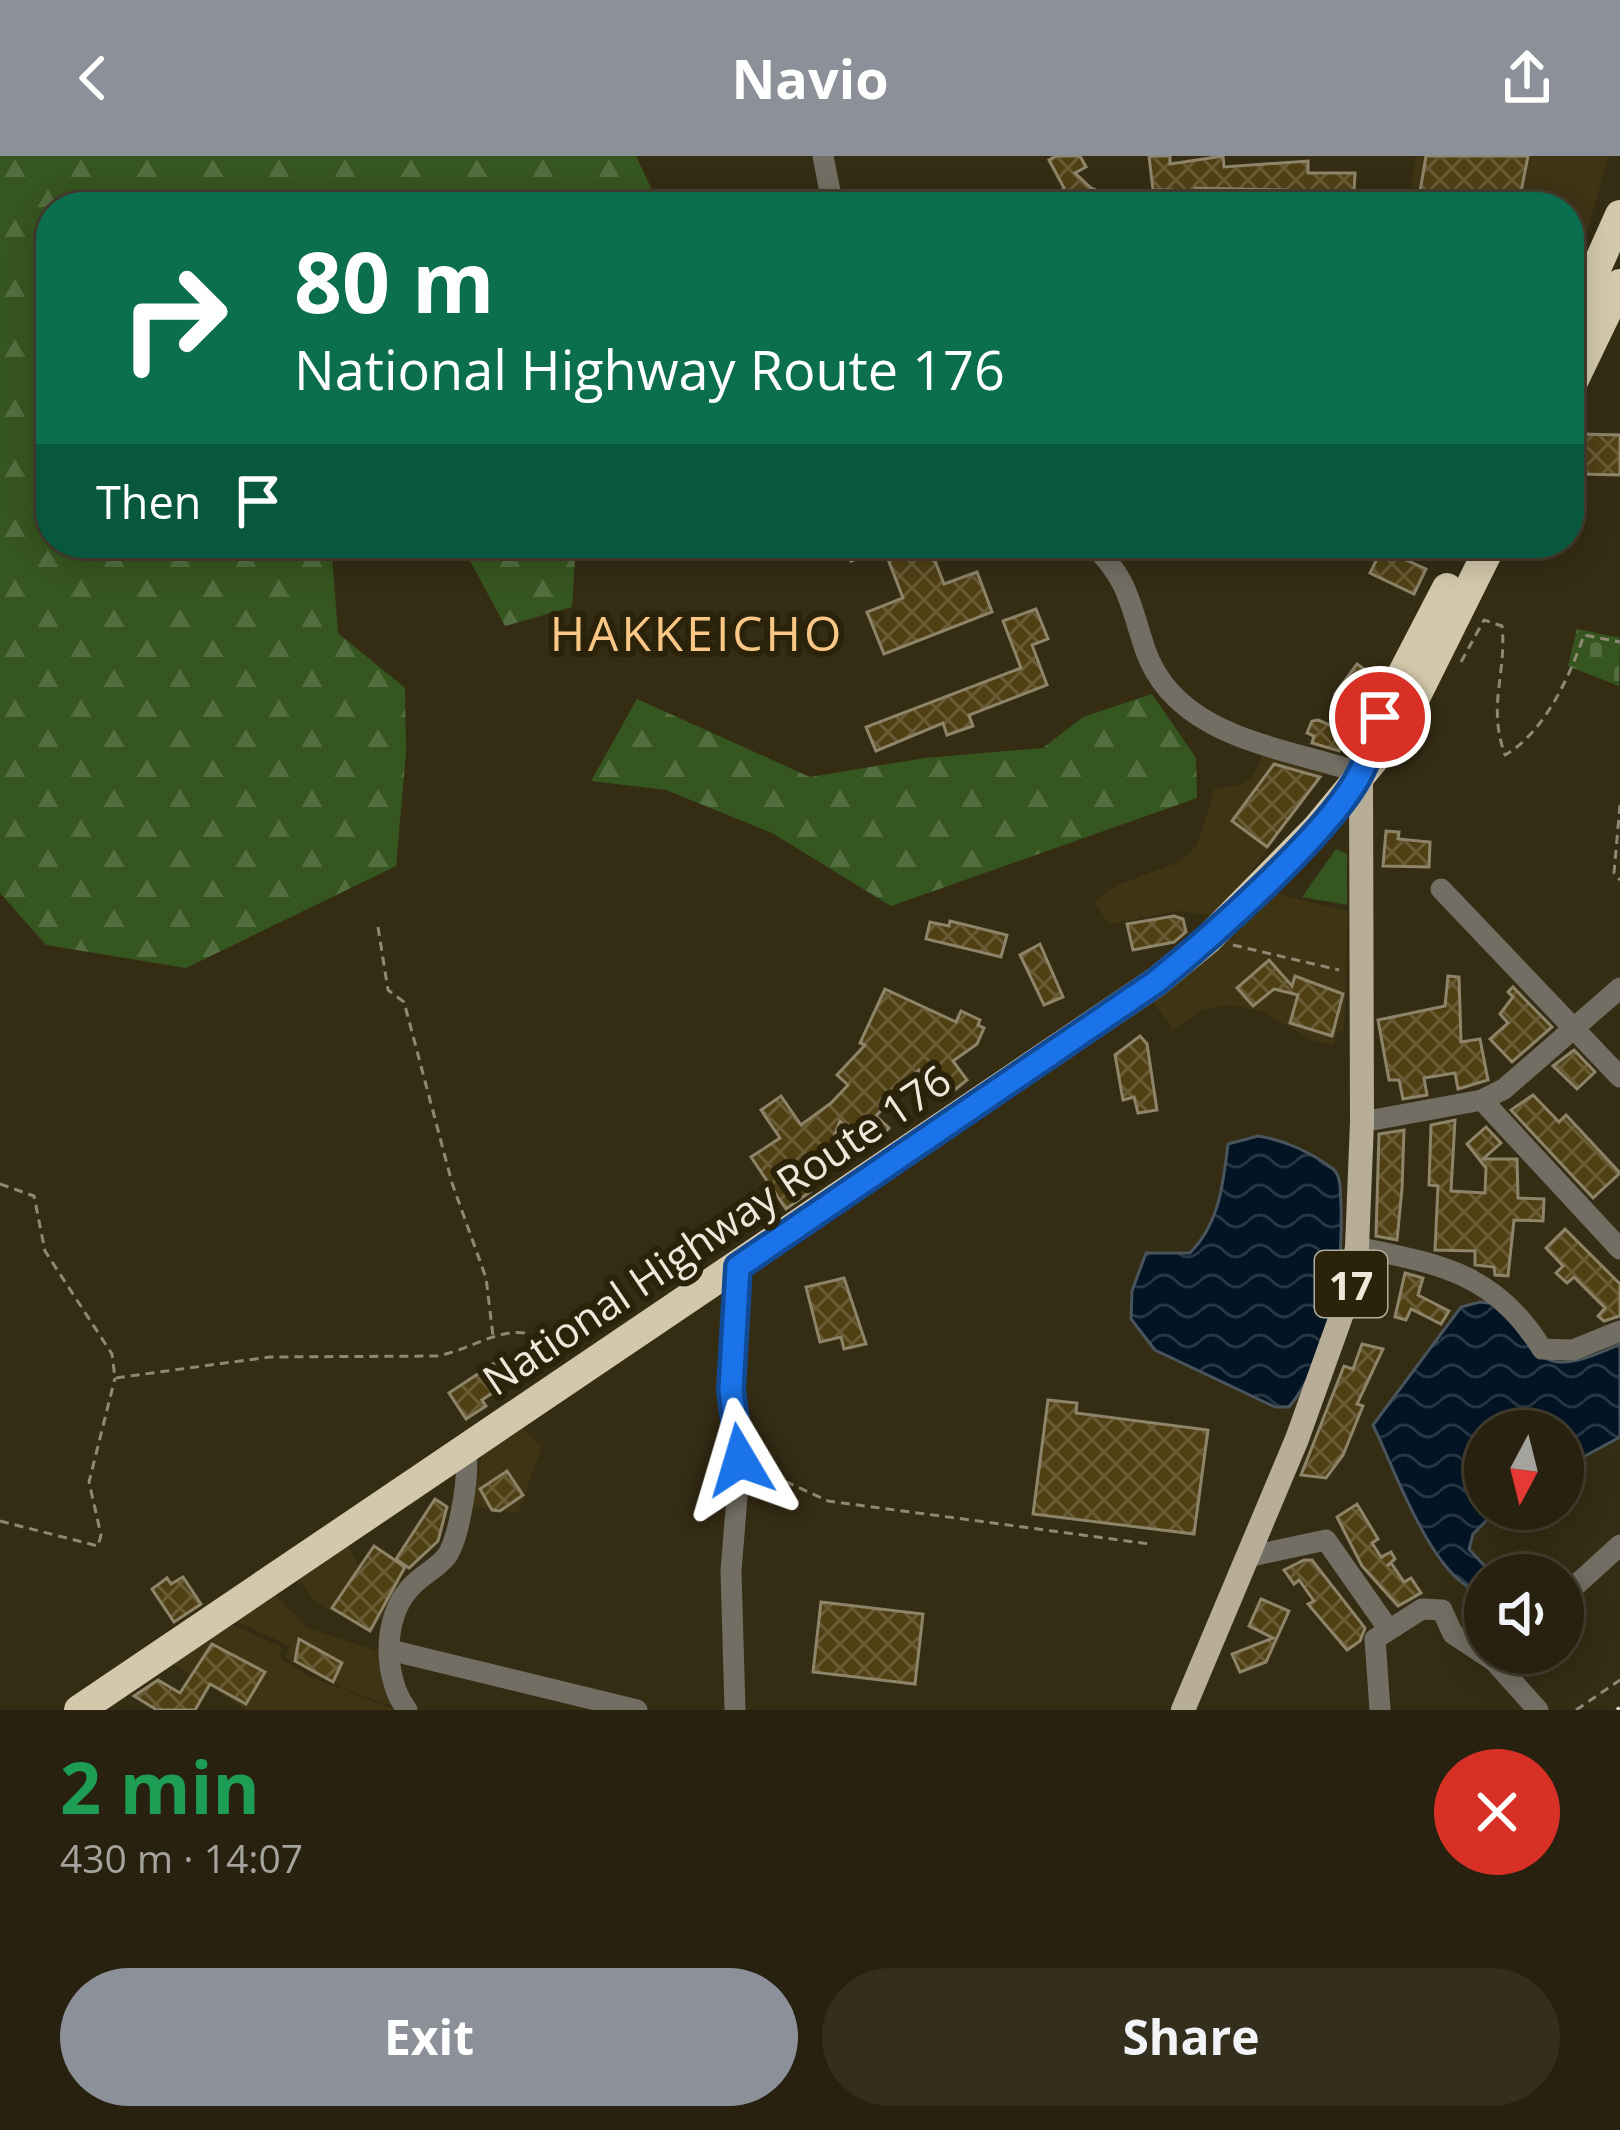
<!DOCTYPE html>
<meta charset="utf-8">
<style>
:root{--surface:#28210f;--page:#342e1d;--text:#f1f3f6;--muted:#a5a39e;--line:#443e2f;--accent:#8c9099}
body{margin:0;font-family:"Open Sans",sans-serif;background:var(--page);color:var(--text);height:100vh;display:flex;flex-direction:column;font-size:45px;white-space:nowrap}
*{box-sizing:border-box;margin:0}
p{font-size:39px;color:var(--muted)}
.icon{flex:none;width:66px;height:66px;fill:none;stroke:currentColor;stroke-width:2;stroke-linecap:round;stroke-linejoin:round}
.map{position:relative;height:1554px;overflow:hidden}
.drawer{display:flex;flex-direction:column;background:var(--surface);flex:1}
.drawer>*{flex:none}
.guide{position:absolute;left:36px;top:36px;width:1548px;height:366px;border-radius:48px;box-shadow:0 6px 30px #0003,0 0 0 3px var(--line);background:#0b6e4f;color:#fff;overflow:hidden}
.needle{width:78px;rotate:187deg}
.controls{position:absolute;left:1464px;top:1254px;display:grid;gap:24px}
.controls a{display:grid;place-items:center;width:120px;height:120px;border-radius:50%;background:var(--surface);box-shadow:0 6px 30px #0003,0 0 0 3px var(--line);font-size:60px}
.pin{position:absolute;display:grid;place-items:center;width:102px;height:102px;color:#fff;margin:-51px;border:6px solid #fff;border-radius:50%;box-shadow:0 3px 12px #0007}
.me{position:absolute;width:132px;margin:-66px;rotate:353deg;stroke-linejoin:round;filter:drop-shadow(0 0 9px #0008)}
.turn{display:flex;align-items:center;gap:42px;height:252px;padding:0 60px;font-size:54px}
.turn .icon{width:156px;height:156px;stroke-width:2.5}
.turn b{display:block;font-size:84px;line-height:102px}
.then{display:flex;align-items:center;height:114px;padding:0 60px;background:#0003;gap:24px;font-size:45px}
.round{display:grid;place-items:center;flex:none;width:126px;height:126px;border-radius:63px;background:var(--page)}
.head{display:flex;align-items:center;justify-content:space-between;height:204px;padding:0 60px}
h1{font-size:72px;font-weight:700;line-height:90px;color:#1e9e55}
.primary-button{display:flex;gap:24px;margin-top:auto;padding:24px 60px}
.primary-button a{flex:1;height:138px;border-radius:72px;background:var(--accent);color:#fff;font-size:48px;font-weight:700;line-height:138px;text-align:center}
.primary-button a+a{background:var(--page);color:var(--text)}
header{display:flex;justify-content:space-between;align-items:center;height:156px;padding:0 60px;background:var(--accent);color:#fff;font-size:54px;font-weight:700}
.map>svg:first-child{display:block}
</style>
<header><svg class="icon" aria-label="back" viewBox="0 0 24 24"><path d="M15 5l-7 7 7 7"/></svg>Navio<svg class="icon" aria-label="share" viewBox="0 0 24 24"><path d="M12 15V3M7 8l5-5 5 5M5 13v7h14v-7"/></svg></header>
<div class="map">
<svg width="1620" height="1554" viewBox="0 0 1620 1554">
<defs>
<pattern id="forest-firs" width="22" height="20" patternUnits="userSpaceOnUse" patternTransform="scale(3)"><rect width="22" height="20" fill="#36561f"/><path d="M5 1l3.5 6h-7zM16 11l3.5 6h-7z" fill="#536e3f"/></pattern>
<pattern id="cemetery-stones" width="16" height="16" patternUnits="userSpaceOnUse" patternTransform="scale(3)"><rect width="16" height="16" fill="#36561f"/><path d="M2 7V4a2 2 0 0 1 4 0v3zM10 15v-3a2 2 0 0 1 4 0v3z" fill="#536e3f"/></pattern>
<pattern id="water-waves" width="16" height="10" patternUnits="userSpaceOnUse" patternTransform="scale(3)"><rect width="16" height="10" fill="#031525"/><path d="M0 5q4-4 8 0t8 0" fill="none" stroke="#283744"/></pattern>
<pattern id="building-cross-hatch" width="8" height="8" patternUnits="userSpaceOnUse" patternTransform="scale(3)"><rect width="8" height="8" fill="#504115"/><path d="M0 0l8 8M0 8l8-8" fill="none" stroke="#6a5c36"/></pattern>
</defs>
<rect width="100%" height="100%" fill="#352c14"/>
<g fill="#3f3414">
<polygon points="1416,0 1609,0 1578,106 1569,90 1569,51 1477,51 1410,38"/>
<polygon points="1264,597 1328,613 1246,722 1209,759 1178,755 1109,768 1094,745 1115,730 1181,705 1197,689 1215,632 1240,629 1252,621"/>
<polygon points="1273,737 1348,755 1344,876 1337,876 1334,889 1314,885 1261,855 1229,849 1202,854 1173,874 1153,846"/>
<polygon points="523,1273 542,1291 518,1357 471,1350 482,1300"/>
<polygon points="348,1390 359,1410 406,1427 389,1465 380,1462 371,1477 313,1444 299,1423"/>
<polygon points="275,1439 306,1471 381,1496 381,1525 393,1550 342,1532 285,1502 290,1490 236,1465"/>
<polygon points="233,1469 281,1491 281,1503 311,1521 396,1554 247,1554 173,1508"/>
</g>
<polygon fill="#36561f" points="1336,693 1347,698 1347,749 1302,741"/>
<g fill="url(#forest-firs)">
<polygon points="0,0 636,0 660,51 51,51 51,387 331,387 338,477 405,532 406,597 396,710 186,812 46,789 0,737"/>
<polygon points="467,387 576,387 572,451 505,470 468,401"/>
<polygon points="1152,538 1196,602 1197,642 891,750 772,677 666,634 591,625 637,543 810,621 925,602 1043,592 1083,561"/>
</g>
<polygon fill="url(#cemetery-stones)" points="1577,473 1620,482 1619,530 1568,510"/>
<g fill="url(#water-waves)" stroke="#49545b" stroke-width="3">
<path d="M1258,980C1284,984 1313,997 1333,1013C1342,1020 1340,1038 1341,1048C1343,1115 1333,1197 1289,1251H1275L1155,1194L1131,1163L1132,1135L1146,1097H1190C1220,1067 1223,1027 1228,988Z"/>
<path d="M1480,1146L1499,1148C1543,1210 1547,1221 1620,1188V1281L1563,1312V1275H1485V1353H1498L1473,1378L1469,1393L1493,1419H1485L1472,1433C1429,1412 1394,1312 1373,1269L1461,1151Z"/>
</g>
<g fill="url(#building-cross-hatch)" stroke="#8d8469" stroke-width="3">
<polygon points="1056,0 1080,0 1086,11 1075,17 1091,32 1135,51 1072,51 1058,38 1064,32 1049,4"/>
<polygon points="1149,0 1170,0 1170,8 1223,0 1224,11 1308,5 1308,17 1355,17 1354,37 1327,38 1327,51 1288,51 1286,34 1195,32 1194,51 1172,51 1172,34 1153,34"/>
<polygon points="1426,0 1528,0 1518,51 1481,51 1420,36"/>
<polygon points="1580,278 1620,279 1620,319 1581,318"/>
<polygon points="844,387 928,387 944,428 977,416 992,456 884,498 867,456 903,442 884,393 851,405"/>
<polygon points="1385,387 1400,387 1395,399 1426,413 1414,438 1370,417"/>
<polygon points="1036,453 1048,483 1032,489 1047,529 969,559 973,570 947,579 943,567 876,595 866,571 1021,512 1003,465"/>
<polygon points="1357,508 1378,523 1356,553 1335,538"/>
<polygon points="1318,564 1346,576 1339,595 1312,587 1314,580 1307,577 1312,565"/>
<polygon points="1274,608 1320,621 1267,691 1232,665"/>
<polygon points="1386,675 1399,676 1398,683 1430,686 1429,711 1383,710"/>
<polygon points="1174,760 1183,763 1186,776 1174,786 1133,794 1127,768"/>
<polygon points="950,765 1007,779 1001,801 926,783 930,766 949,770"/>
<polygon points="1040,788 1063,841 1044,849 1020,799"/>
<polygon points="1269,804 1292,830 1295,820 1343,838 1332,880 1290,867 1298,839 1274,833 1253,850 1237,832"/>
<polygon points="1448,820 1459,821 1461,886 1480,883 1488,924 1458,933 1455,917 1424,922 1427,939 1403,943 1399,924 1389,924 1378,864 1445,850"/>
<polygon points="1513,831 1552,871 1512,906 1490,883 1508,867 1500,858 1513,841 1508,836"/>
<polygon points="885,833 956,866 961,855 980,864 978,869 984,872 977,888 953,905 967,924 942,944 919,914 876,960 889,972 870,992 840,965 830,991 795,1014 810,1036 786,1053 751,1001 780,982 761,954 781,940 801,969 831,947 848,929 837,919 865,889 860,887"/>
<polygon points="1140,880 1147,888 1157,954 1138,957 1134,941 1123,944 1115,899"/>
<polygon points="1574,894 1595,916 1577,933 1553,910"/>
<polygon points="1533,939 1559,966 1566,959 1620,1017 1593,1042 1511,954"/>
<polygon points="1455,964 1451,1035 1485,1037 1486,1012 1467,988 1486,971 1501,987 1483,1003 1517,1003 1518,1042 1544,1043 1543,1065 1514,1064 1508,1120 1495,1119 1494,1111 1475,1109 1475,1095 1435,1094 1438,1030 1429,1029 1431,969"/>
<polygon points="1404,974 1402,1033 1397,1084 1376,1080 1379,978"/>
<polygon points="1565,1073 1620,1128 1620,1160 1604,1165 1598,1160 1605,1152 1574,1121 1567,1127 1556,1117 1563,1110 1546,1092"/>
<polygon points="1405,1117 1423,1122 1418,1139 1449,1155 1441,1168 1411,1153 1406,1164 1395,1161"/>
<polygon points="844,1122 866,1188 844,1193 841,1181 820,1186 806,1131"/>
<polygon points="1362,1188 1383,1193 1357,1248 1363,1250 1343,1299 1326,1322 1301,1319 1344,1210 1353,1213"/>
<polygon points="505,1200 518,1220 482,1244 486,1250 466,1263 449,1237"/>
<polygon points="1048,1244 1077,1247 1076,1257 1208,1274 1194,1378 1033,1358"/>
<polygon points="507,1315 523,1339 500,1355 492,1354 480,1333"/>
<polygon points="435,1343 447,1351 438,1385 409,1412 396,1403"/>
<polygon points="1357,1348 1378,1383 1372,1387 1381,1401 1391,1396 1395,1403 1387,1410 1391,1407 1404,1426 1411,1422 1421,1437 1398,1450 1362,1410 1337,1361"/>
<polygon points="374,1390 405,1411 370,1475 332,1452"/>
<polygon points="1304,1404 1312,1404 1365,1472 1360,1485 1347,1494 1308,1448 1314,1445 1299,1424 1294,1428 1284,1414"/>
<polygon points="183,1421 201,1448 174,1466 152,1433 167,1422 171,1428"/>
<polygon points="1261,1443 1289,1455 1266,1506 1240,1516 1232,1498 1273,1482 1249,1470"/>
<polygon points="821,1446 923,1458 915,1528 813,1516"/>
<polygon points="299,1483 342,1507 333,1526 295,1505"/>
<polygon points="212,1488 265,1516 246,1548 210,1528 195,1554 157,1554 134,1540 158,1524 180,1537"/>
</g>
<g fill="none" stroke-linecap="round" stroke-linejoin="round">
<g stroke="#8f8875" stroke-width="3" stroke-dasharray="9 6" stroke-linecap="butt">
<path d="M1461,506L1484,464L1502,470C1507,518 1487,549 1505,599C1544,577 1570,520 1584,479L1620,486"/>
<polyline points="1352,566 1333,556 1335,550 1355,560"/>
<polyline points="1620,649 1614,717 1620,724"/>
<polyline points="378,771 388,834 404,846 452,1027 486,1122 493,1180"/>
<polyline points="1233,789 1339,814"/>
<path d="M0,1028L34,1040L45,1095L112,1198L115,1222L270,1201L436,1200C465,1196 496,1173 524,1177L533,1190L532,1218"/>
<polyline points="758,1313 828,1345 1150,1388"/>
<polyline points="0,1365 98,1390 101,1379 89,1326 115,1222"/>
<polyline points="1576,1554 1620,1524"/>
</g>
<g stroke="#726e63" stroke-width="21">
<polyline points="823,0 833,51"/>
<path d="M1091,387C1129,424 1129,445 1145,493C1175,582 1283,591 1361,617"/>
<polyline points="1441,733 1620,921"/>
<polyline points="1482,944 1620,1093"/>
<polyline points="1362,966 1482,944 1504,933 1620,832"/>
<path d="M1357,1091C1438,1108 1495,1116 1542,1193L1573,1194L1620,1175"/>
<polyline points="1247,1401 1326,1384 1387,1471"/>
<polyline points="1563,1441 1620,1389"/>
<polyline points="390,1494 637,1554"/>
<polyline points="1502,1497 1494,1505 1538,1554"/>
<path d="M407,1554C383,1522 382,1463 410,1432C420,1420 436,1413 446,1401C459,1385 471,1313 465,1294"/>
<polyline points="735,1554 731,1415 740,1304 731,1234 738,1111"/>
<polyline points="1380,1554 1375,1483 1422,1453 1442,1454 1453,1478 1494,1505"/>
</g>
<polyline stroke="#b8ae97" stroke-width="24" points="1183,1554 1297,1283 1349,1138 1357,1091 1362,966 1361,617"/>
<g stroke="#d3c8ab" stroke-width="30">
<polyline points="1569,173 1620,59"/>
<polyline points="1569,234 1620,128"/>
<polyline points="1365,605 1380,561 1447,432"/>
<polyline points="79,1554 1156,826 1207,784 1316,673 1400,572 1492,387"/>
</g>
<polyline stroke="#dad4c5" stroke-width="4.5" stroke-dasharray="6 12" stroke-linecap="butt" points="1617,1554 1620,1552"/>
<polyline stroke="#8f8875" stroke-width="3" stroke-dasharray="9 6" stroke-linecap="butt" points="1352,566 1406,595"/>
</g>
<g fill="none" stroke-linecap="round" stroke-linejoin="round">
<g stroke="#114b97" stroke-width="30">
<path id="route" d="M740,1304L731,1234L738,1111L1156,826C1210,782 1333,674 1362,614C1370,598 1374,578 1380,561"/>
</g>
<use href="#route" stroke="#1a73e8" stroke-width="21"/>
</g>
<g text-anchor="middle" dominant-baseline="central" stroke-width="12" stroke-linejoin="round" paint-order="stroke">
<rect fill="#2b220a" stroke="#b3ad9b" stroke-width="3" x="1315" y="1095" width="72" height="66" rx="9"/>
<g font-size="39" font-weight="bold" fill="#ede8d9">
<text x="1351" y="1128">17</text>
</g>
<g font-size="42" fill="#ede8d9" stroke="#2b220a">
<text transform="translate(716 1073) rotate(-34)">National Highway Route 176</text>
</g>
<g font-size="48" letter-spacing="3" fill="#fbc787" stroke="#2b220a">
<text x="697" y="476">HAKKEICHO</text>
</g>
</g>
</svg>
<div class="controls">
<a><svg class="needle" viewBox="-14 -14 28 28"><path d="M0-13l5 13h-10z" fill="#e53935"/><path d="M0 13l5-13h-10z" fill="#a5a39e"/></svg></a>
<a><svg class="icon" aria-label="sound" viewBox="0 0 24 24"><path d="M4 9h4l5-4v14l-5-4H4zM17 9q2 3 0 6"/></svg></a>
</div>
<div class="pin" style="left:1380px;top:561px;background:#d93025"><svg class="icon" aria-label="arrive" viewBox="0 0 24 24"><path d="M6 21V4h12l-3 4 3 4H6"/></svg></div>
<svg class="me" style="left:740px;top:1304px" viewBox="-20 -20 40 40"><path d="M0-17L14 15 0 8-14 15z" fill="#1a73e8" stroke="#fff" stroke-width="4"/></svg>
<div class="guide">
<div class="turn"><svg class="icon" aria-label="right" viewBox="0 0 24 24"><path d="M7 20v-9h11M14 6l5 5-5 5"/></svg><div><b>80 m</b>National Highway Route 176</div></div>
<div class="then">Then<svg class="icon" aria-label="arrive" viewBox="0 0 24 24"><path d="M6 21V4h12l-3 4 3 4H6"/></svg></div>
</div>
</div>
<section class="drawer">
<div class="head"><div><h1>2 min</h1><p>430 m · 14:07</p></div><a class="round" style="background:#d93025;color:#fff"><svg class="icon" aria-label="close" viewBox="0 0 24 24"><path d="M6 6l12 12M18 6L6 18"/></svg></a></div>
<div class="primary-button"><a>Exit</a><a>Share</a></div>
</section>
